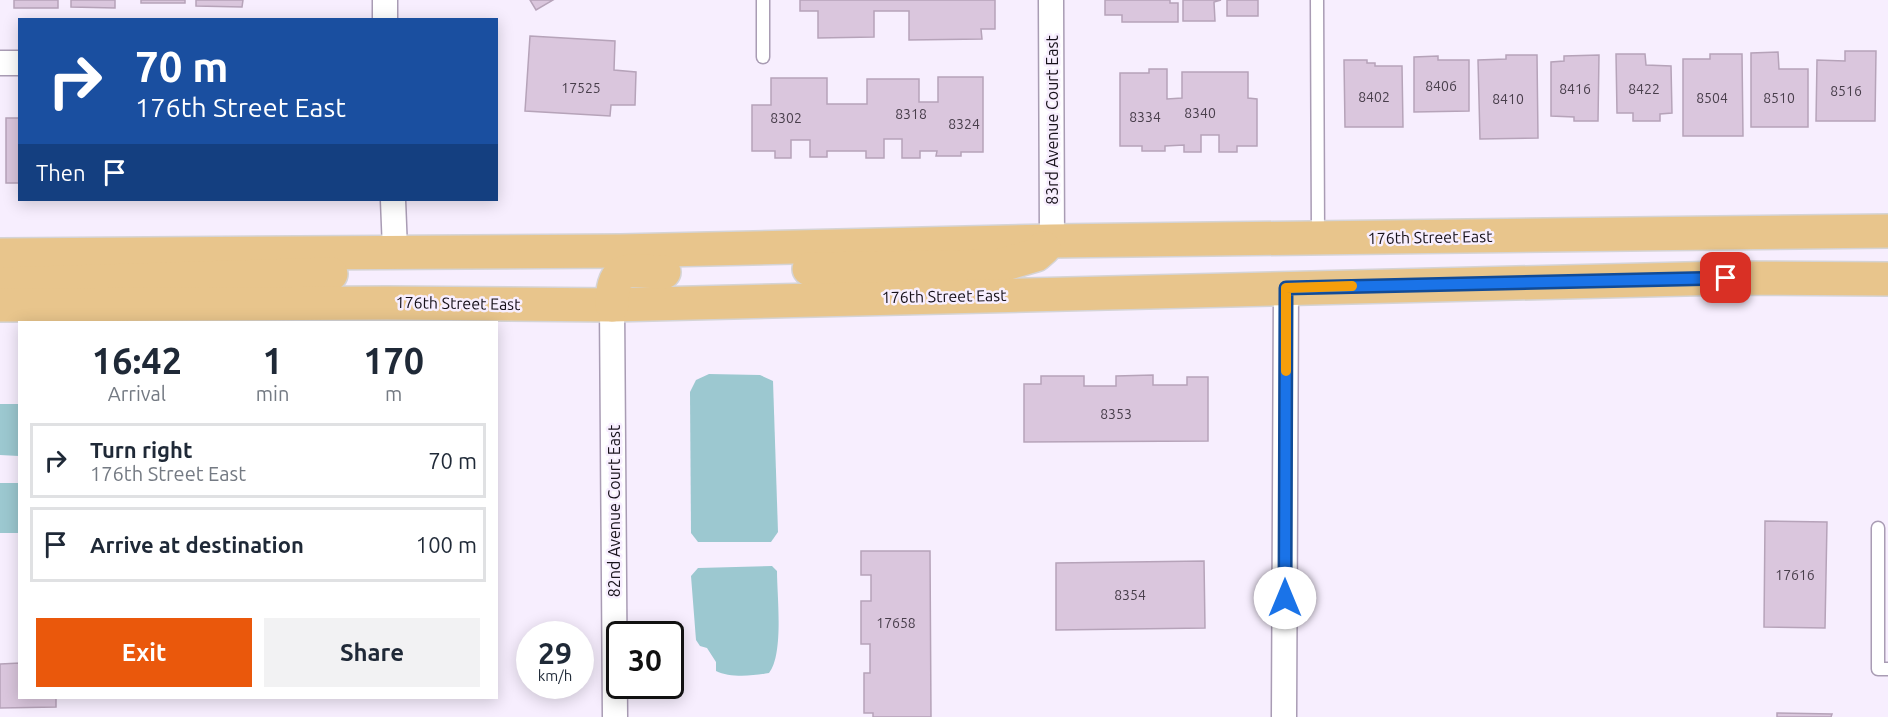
<!DOCTYPE html>
<style>
:root{--surface:#fff;--page:#f2f2f3;--text:#1f2937;--muted:#747a83;--line:#e0e1e3;--accent:#ea580c}
body{margin:0;font-family:Ubuntu,sans-serif;background:var(--page);color:var(--text);height:100vh;display:flex;flex-direction:column;font-size:22px;white-space:nowrap}
*{box-sizing:border-box;margin:0}
p{font-size:20px;color:var(--muted)}
.icon{flex:none;width:33px;height:33px;fill:none;stroke:currentColor;stroke-width:2;stroke-linecap:round;stroke-linejoin:round}
.map{position:relative;flex:1;overflow:hidden}
.details{position:absolute;left:18px;top:321px;width:480px;height:378px;display:flex;flex-direction:column;background:var(--surface);border-radius:0px;box-shadow:0 3px 15px #0003}
.details>*{flex:none}
.hud{position:absolute;left:18px;top:18px;width:480px;height:183px;border-radius:0px;box-shadow:0 3px 15px #0003;background:#1a4fa0;color:#fff;overflow:hidden}
.speed{position:absolute;left:516px;top:621px;display:flex;gap:12px;font-size:30px;font-weight:700;text-align:center}
.speed>*{display:grid;place-content:center;width:78px;height:78px;border-radius:50%;background:var(--surface);box-shadow:0 3px 15px #0003;line-height:1}
.speed small{font-size:15px;font-weight:400}
.speed .limit{border:3px solid #111;border-radius:9px;background:#fff;color:#111}
.pin{position:absolute;display:grid;place-items:center;width:51px;height:51px;color:#fff;margin:-26px;border-radius:12px;box-shadow:0 3px 9px #0006}
.me{position:absolute;width:66px;margin:-33px;rotate:0deg;stroke-linejoin:round;filter:drop-shadow(0 0 4px #0008)}
.turn{display:flex;align-items:center;gap:21px;height:126px;padding:0 18px;font-size:27px}
.turn .icon{width:78px;height:78px;stroke-width:2.5}
.turn b{display:block;font-size:42px;line-height:51px}
.then{display:flex;align-items:center;height:57px;padding:0 18px;background:#0003;gap:12px;font-size:22px}
.eta{display:flex;justify-content:space-evenly;align-items:center;height:102px;text-align:center}
.eta b{font-size:36px;font-weight:600;line-height:42px}
.action{display:flex;gap:12px;margin-top:auto;padding:12px 18px}
.action a{flex:1;height:69px;border-radius:0px;background:var(--accent);color:#fff;font-size:24px;font-weight:600;line-height:69px;text-align:center}
.action a+a{background:var(--page);color:var(--text)}
ul{padding:0;list-style:none}
li{display:flex;align-items:center;gap:18px;height:75px;margin:0 12px 9px;padding:0 6px;border:3px solid var(--line);border-radius:0px}
li div{flex:1}
li b{display:block;font-size:22px}
li em{font-style:normal}
.map>svg:first-child{display:block}
</style>
<div class="map">
<svg width="1888" height="717" viewBox="0 0 1888 717">
<rect width="100%" height="100%" fill="#f7eefe"/>
<g fill="#9cc8d0">
<polygon points="709,374 760,375 773,381 778,532 771,542 698,542 691,533 690,392 696,380"/>
<polygon points="0,404 19,404 19,456 0,455"/>
<rect x="0" y="483" width="19" height="50"/>
<path d="M772,566L777,571C777,596 784,654 769,673C753,676 730,678 716,671V662L707,648L700,646L696,640L691,576L698,568Z"/>
</g>
<g fill="#dac6dd" stroke="#b6a3b9" stroke-width="1.5">
<rect x="14" y="0" width="44" height="8"/>
<polygon points="71,0 115,0 115,8 71,7"/>
<rect x="141" y="0" width="44" height="3"/>
<polygon points="196,0 243,0 242,7 196,6"/>
<polygon points="530,0 553,0 536,10"/>
<polygon points="800,0 995,0 995,29 981,29 982,39 909,40 909,11 874,11 874,37 818,38 818,11 800,11"/>
<polygon points="1105,0 1170,0 1170,3 1178,3 1178,22 1122,22 1122,15 1105,15"/>
<polygon points="1183,0 1221,0 1214,2 1215,21 1183,21"/>
<rect x="1227" y="0" width="31" height="16"/>
<polygon points="530,36 615,41 614,70 636,72 635,105 611,105 610,116 525,111"/>
<polygon points="1845,51 1876,51 1875,121 1816,121 1817,60 1845,61"/>
<polygon points="1778,52 1779,69 1808,69 1808,127 1751,127 1751,53"/>
<polygon points="1616,54 1645,54 1646,65 1671,66 1672,113 1660,114 1660,121 1633,121 1633,113 1617,113"/>
<polygon points="1710,54 1742,54 1743,136 1683,136 1683,59 1710,59"/>
<polygon points="1506,55 1537,55 1538,138 1480,139 1478,60 1506,59"/>
<polygon points="1599,55 1598,121 1574,121 1574,117 1551,116 1551,62 1564,61 1564,56"/>
<polygon points="1438,56 1438,60 1469,60 1469,111 1414,112 1414,57"/>
<polygon points="1344,60 1367,60 1367,63 1375,63 1375,66 1402,66 1403,127 1345,127"/>
<polygon points="1149,69 1167,69 1167,99 1182,98 1182,72 1248,72 1248,98 1257,99 1257,146 1237,146 1237,152 1219,152 1219,135 1201,135 1201,152 1184,152 1184,145 1165,146 1165,151 1142,151 1142,146 1120,146 1120,73 1149,73"/>
<polygon points="938,77 983,77 983,152 961,152 961,156 936,156 937,151 920,151 920,158 902,158 902,139 884,139 884,158 866,158 866,151 827,151 827,157 810,157 810,140 791,140 791,158 775,158 775,151 752,151 752,105 771,105 771,78 827,78 827,104 867,104 867,79 919,79 919,102 938,102"/>
<rect x="6" y="118" width="14" height="65"/>
<polygon points="1153,375 1153,385 1187,385 1187,377 1208,377 1208,441 1024,442 1024,384 1041,384 1041,376 1084,376 1084,386 1116,386 1116,376"/>
<polygon points="1765,521 1827,522 1825,628 1764,627"/>
<polygon points="861,551 930,551 931,717 873,717 873,713 864,713 864,673 870,673 870,644 861,644 861,601 871,601 871,575 861,575"/>
<polygon points="1204,561 1205,628 1056,630 1056,563"/>
<polygon points="20,663 20,698 56,698 56,707 0,708 0,664"/>
<polygon points="1777,713 1832,714 1831,717 1777,717"/>
</g>
<g fill="none" stroke-linecap="round" stroke-linejoin="round">
<g stroke="#a99cb4" stroke-width="15">
<g id="lane">
<polyline points="763,0 763,57"/>
<polyline points="1317,0 1318,237"/>
<polyline points="1878,528 1878,669 1888,669"/>
</g>
</g>
<g stroke="#a99cb4" stroke-width="27">
<g id="street">
<polyline points="385,0 385,20"/>
<polyline points="1051,0 1052,241"/>
<polyline points="0,63 20,63"/>
<polyline points="393,200 395,250"/>
<polyline points="612,305 615,717"/>
<polyline points="1284,717 1286,288"/>
</g>
</g>
<g stroke="#d5d4d6" stroke-width="36">
<g id="primary">
<polyline points="0,255 620,251 1052,241 1888,231"/>
<polyline points="809,269 998,266 1036,255 1044,248"/>
<polyline points="0,284 331,274"/>
<polyline points="0,305 387,303 612,305 1726,278 1888,279"/>
<path d="M612,305C613,261 628,272 664,272"/>
</g>
</g>
<use href="#lane" stroke="#fff" stroke-width="12"/>
<use href="#street" stroke="#fff" stroke-width="24"/>
<use href="#primary" stroke="#e8c58c" stroke-width="33"/>
</g>
<g fill="none" stroke-linecap="round" stroke-linejoin="round">
<g stroke="#114b97" stroke-width="15">
<polyline id="route" points="1285,598 1286,288 1726,278"/>
</g>
<use href="#route" stroke="#1a73e8" stroke-width="10"/>
<polyline stroke="#f59e0b" stroke-width="10" points="1286,371 1286,288 1352,286"/>
</g>
<g text-anchor="middle" dominant-baseline="central" stroke-width="5" stroke-linejoin="round" paint-order="stroke">
<g font-size="14" fill="#483e4b">
<text x="1441" y="86">8406</text>
<text x="581" y="88">17525</text>
<text x="1575" y="89">8416</text>
<text x="1644" y="89">8422</text>
<text x="1846" y="91">8516</text>
<text x="1374" y="97">8402</text>
<text x="1712" y="98">8504</text>
<text x="1779" y="98">8510</text>
<text x="1508" y="99">8410</text>
<text x="1200" y="113">8340</text>
<text x="911" y="114">8318</text>
<text x="1145" y="117">8334</text>
<text x="786" y="118">8302</text>
<text x="964" y="124">8324</text>
<text x="1116" y="414">8353</text>
<text x="1795" y="575">17616</text>
<text x="1130" y="595">8354</text>
<text x="896" y="623">17658</text>
</g>
<g font-size="16" fill="#17111a" stroke="#f7eefe">
<text transform="translate(1052 120) rotate(-90)">83rd Avenue Court East</text>
<text transform="translate(1430 237) rotate(-1)">176th Street East</text>
<text transform="translate(944 296) rotate(-1)">176th Street East</text>
<text transform="translate(458 303) rotate(1)">176th Street East</text>
<text transform="translate(614 511) rotate(-90)">82nd Avenue Court East</text>
</g>
</g>
</svg>
<div class="speed"><div>29<small>km/h</small></div><div class="limit">30</div></div>
<div class="pin" style="left:1726px;top:278px;background:#d93025"><svg class="icon" aria-label="arrive" viewBox="0 0 24 24"><path d="M6 21V4h12l-3 4 3 4H6"/></svg></div>
<svg class="me" style="left:1285px;top:598px" viewBox="-20 -20 40 40"><circle r="19" fill="#fff"/><path d="M0-13L10 11 0 6-10 11z" fill="#1a73e8"/></svg>
<div class="hud">
<div class="turn"><svg class="icon" aria-label="right" viewBox="0 0 24 24"><path d="M7 20v-9h11M14 6l5 5-5 5"/></svg><div><b>70 m</b>176th Street East</div></div>
<div class="then">Then<svg class="icon" aria-label="arrive" viewBox="0 0 24 24"><path d="M6 21V4h12l-3 4 3 4H6"/></svg></div>
</div>
<section class="details">
<div class="eta">
<div><b>16:42</b><p>Arrival</p></div>
<div><b>1</b><p>min</p></div>
<div><b>170</b><p>m</p></div>
</div>
<ul>
<li><svg class="icon" aria-label="right" viewBox="0 0 24 24"><path d="M7 20v-9h11M14 6l5 5-5 5"/></svg><div><b>Turn right</b><p>176th Street East</p></div><em>70 m</em></li>
<li><svg class="icon" aria-label="arrive" viewBox="0 0 24 24"><path d="M6 21V4h12l-3 4 3 4H6"/></svg><div><b>Arrive at destination</b></div><em>100 m</em></li>
</ul>
<div class="action"><a>Exit</a><a>Share</a></div>
</section>
</div>
